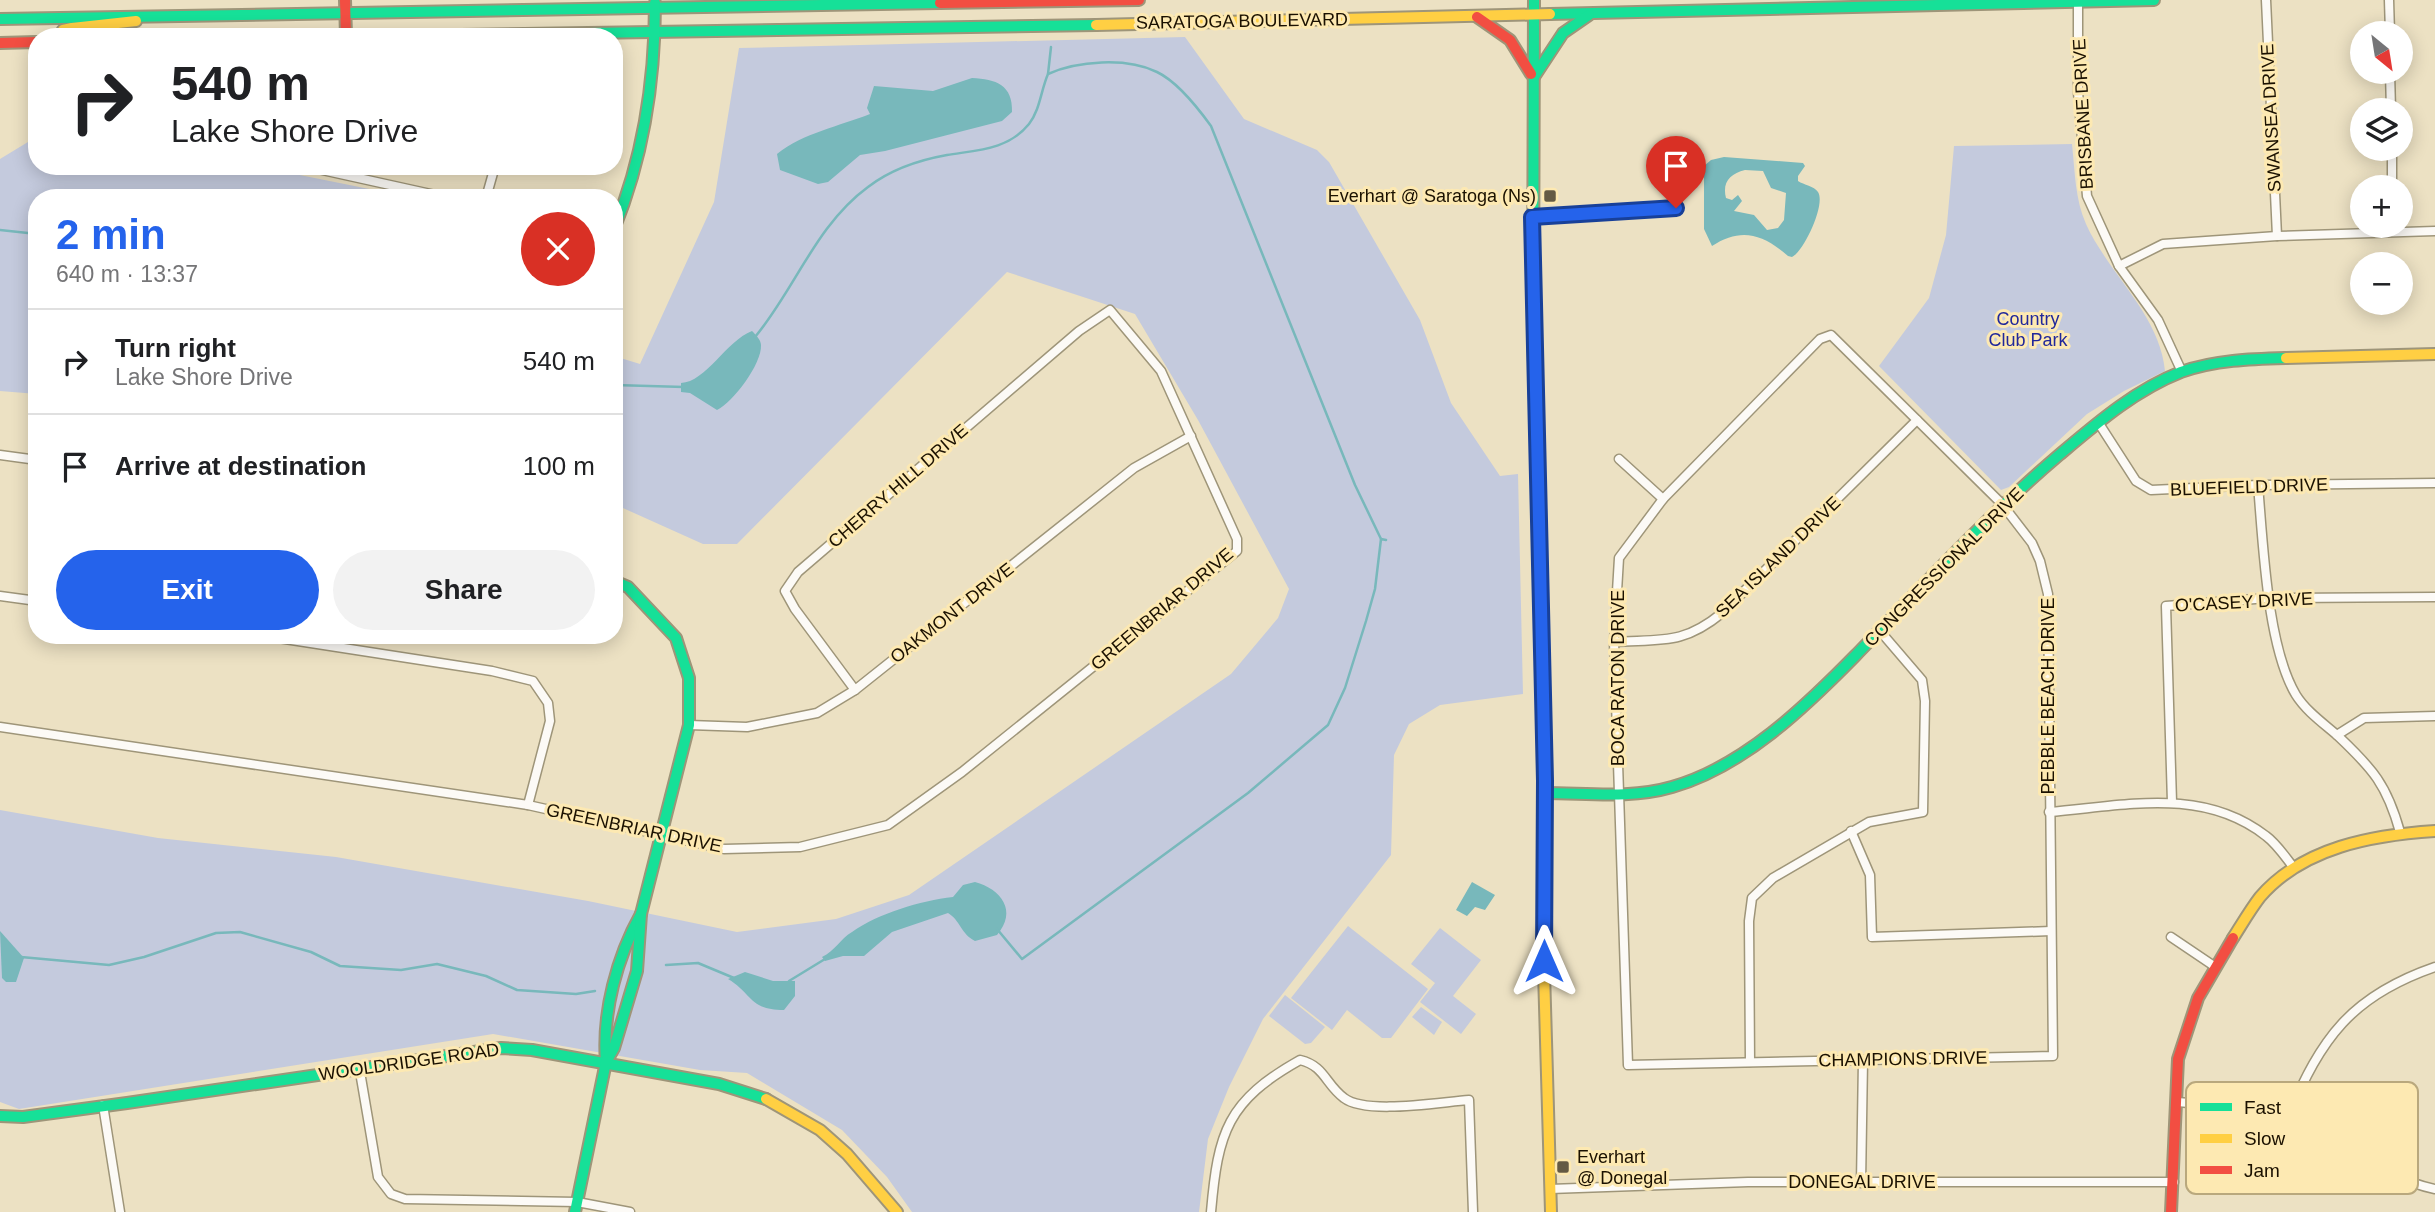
<!DOCTYPE html>
<meta charset="utf-8">
<style>
:root{--surface:#fff;--page:#f2f2f2;--text:#202124;--muted:#757577;--line:#e0e0e0;--accent:#2563eb}
body{margin:0;font-family:Arial,sans-serif;background:var(--page);color:var(--text);height:100vh;display:flex;flex-direction:column;font-size:26px;white-space:nowrap}
*{box-sizing:border-box;margin:0}
p{font-size:23px;color:var(--muted)}
.icon{flex:none;width:38px;height:38px;fill:none;stroke:currentColor;stroke-width:2;stroke-linecap:round;stroke-linejoin:round}
.map{position:relative;flex:1;overflow:hidden}
.details{position:absolute;left:28px;top:189px;width:595px;height:455px;display:flex;flex-direction:column;background:var(--surface);border-radius:28px;box-shadow:0 4px 18px #0003}
.details>*{flex:none}
.hud{position:absolute;left:28px;top:28px;width:595px;height:147px;border-radius:28px;box-shadow:0 4px 18px #0003;background:#fff;color:var(--text);overflow:hidden}
.needle{width:46px;rotate:150deg}
.controls{position:absolute;left:2350px;top:21px;display:grid;gap:14px}
.controls a{display:grid;place-items:center;width:63px;height:63px;border-radius:50%;background:var(--surface);box-shadow:0 4px 18px #0003;font-size:35px}
.pin{position:absolute;display:grid;place-items:center;width:60px;height:60px;color:#fff;margin:-72px -30px;border-radius:50% 50% 50% 0;rotate:-45deg;box-shadow:0 0 7px #0007}
.pin .icon{rotate:45deg}
.me{position:absolute;width:77px;margin:-38px;rotate:0deg;stroke-linejoin:round;filter:drop-shadow(0 0 5px #0008)}
.turn{display:flex;align-items:center;gap:24px;height:147px;padding:0 28px;font-size:32px}
.turn .icon{width:91px;height:91px;stroke-width:2.5}
.turn b{display:block;font-size:49px;line-height:60px}
.round{display:grid;place-items:center;flex:none;width:74px;height:74px;border-radius:37px;background:var(--page)}
.summary{display:flex;align-items:center;justify-content:space-between;height:119px;padding:0 28px}
h1{font-size:42px;font-weight:600;line-height:52px;color:var(--accent)}
.primary-button{display:flex;gap:14px;margin-top:auto;padding:14px 28px}
.primary-button a{flex:1;height:80px;border-radius:42px;background:var(--accent);color:#fff;font-size:28px;font-weight:600;line-height:80px;text-align:center}
.primary-button a+a{background:var(--page);color:var(--text)}
ul{padding:0;list-style:none}
li{display:flex;align-items:center;gap:21px;height:105px;padding:0 28px;border-top:2px solid var(--line)}
li div{flex:1}
li b{display:block;font-size:26px}
li em{font-style:normal}
.map>svg:first-child{display:block}
</style>
<div class="map">
<svg width="2435" height="1212" viewBox="0 0 2435 1212">
<rect width="100%" height="100%" fill="#ece1c3"/>
<g fill="#c4cadd">
<polygon points="1185,37 1244,119 1317,150 1329,162 1420,320 1451,403 1500,476 1518,474 1523,694 1440,705 1409,724 1394,755 1391,855 1263,1019 1229,1087 1208,1139 1199,1212 912,1212 887,1177 842,1130 747,1073 700,1070 493,1034 19,1109 0,1102 0,810 158,838 336,857 588,901 737,932 836,919 909,895 1231,674 1278,618 1289,589 1198,420 1135,314 1007,272 737,544 703,544 614,504 614,356 640,364 714,202 739,48"/>
<polygon points="28,142 37,143 37,166 255,166 414,198 37,198 37,394 0,391 0,159"/>
<path d="M2072,144C2075,172 2075,199 2086,224C2108,273 2160,315 2165,371L2124,391L2087,414L2009,487L2001,490L1879,366L1929,298L1946,235L1954,146Z"/>
<polygon points="1348,926 1428,989 1391,1038 1382,1038 1347,1010 1332,1030 1291,998"/>
<polygon points="1440,928 1481,960 1453,996 1476,1014 1461,1034 1420,1002 1435,983 1411,964"/>
<polygon points="1285,995 1325,1027 1311,1043 1305,1044 1269,1016"/>
<polygon points="1421,1007 1442,1022 1434,1035 1412,1017"/>
</g>
<g fill="#78b8bb" fill-rule="evenodd">
<path d="M972,78C996,79 1013,85 1012,112L1002,121L885,151L860,155L828,182L818,184L780,170L777,154C803,133 840,126 870,114L867,108L874,86L933,91Z"/>
<path d="M1724,157L1803,163L1805,166L1798,176V181C1804,185 1814,186 1818,192C1826,204 1804,251 1792,257L1788,256C1763,234 1741,227 1712,246L1704,229V166L1711,160ZM1745,170L1763,171L1771,188L1786,193L1784,220L1778,228L1767,230L1754,215L1734,211L1742,201L1738,195L1732,200L1726,198C1722,182 1730,174 1745,170Z"/>
<path d="M752,331C756,335 761,340 761,345C762,364 733,402 717,410L690,393L681,392V383C706,382 726,341 752,331Z"/>
<path d="M975,882C1001,889 1018,911 997,935L975,941C961,934 960,920 948,913L892,932L864,956H843L825,961L822,957C835,951 840,939 852,932C879,913 920,901 953,897L963,885Z"/>
<polygon points="1472,882 1495,895 1485,910 1475,907 1467,916 1456,910"/>
<polygon points="0,931 24,958 16,982 6,982 2,978"/>
<path d="M745,972L773,981H795V996L784,1010C749,1010 753,994 728,979Z"/>
</g>
<g fill="none" stroke-linecap="round" stroke-linejoin="round">
<g stroke="#78b8bb" stroke-width="2.5">
<polyline points="1048,74 1051,47"/>
<polyline points="0,230 37,234"/>
<path d="M755,337C795,289 816,225 868,187C890,170 919,160 947,155C977,150 1008,150 1029,124C1040,110 1041,90 1048,74C1077,61 1126,57 1157,72C1178,82 1198,108 1211,126L1355,485L1381,539"/>
<polyline points="614,385 684,387"/>
<polyline points="997,929 1022,959 1248,793 1328,725 1345,688 1366,621 1375,589 1381,539 1386,540"/>
<polyline points="21,957 109,965 144,957 216,933 240,932 311,952 340,966 401,970 437,964 486,976 517,990 576,994 595,991"/>
<polyline points="666,965 698,963 734,978"/>
<polyline points="789,981 825,959"/>
</g>
<g stroke="#9e9579" stroke-width="11">
<g id="street">
<polyline points="2078,0 2078,92 2087,196 2119,266 2158,320 2182,372"/>
<polyline points="2266,0 2277,236"/>
<polyline points="2389,0 2390,33"/>
<polyline points="2390,72 2391,110"/>
<polyline points="2392,149 2392,187"/>
<polyline points="304,166 449,198"/>
<polyline points="486,198 495,166"/>
<polyline points="1532,217 1676,208"/>
<polyline points="2119,266 2163,244 2277,236 2435,231"/>
<polygon points="1831,335 2002,504 2032,543 2040,561 2048,594 2053,1056 1628,1065 1614,642 1619,558 1663,499 1820,339"/>
<polyline points="2098,422 2136,481 2151,490 2258,485 2435,483"/>
<polyline points="0,455 37,460"/>
<polyline points="1619,459 1663,499"/>
<path d="M2258,485C2263,542 2267,647 2296,695C2306,711 2323,723 2338,736C2373,769 2387,785 2400,832"/>
<polyline points="0,596 37,601"/>
<polyline points="259,635 492,671 533,681 548,703 550,721 528,805"/>
<path d="M1614,642C1662,639 1683,645 1722,613L1917,420"/>
<polyline points="689,725 747,727 817,713 855,690 1134,468 1191,436"/>
<polyline points="0,727 528,805 724,849 800,847 888,825 962,772 1237,551 1237,539 1161,371 1110,310 1079,331 798,572 785,591 795,609 855,690"/>
<polyline points="2337,735 2364,718 2435,716"/>
<polyline points="2172,802 2166,606 2268,598 2435,597"/>
<path d="M2049,812C2124,806 2202,786 2266,836C2277,844 2286,858 2294,868"/>
<polyline points="1851,831 1870,875 1872,937 2051,931"/>
<polyline points="2171,937 2214,966"/>
<polyline points="1750,1062 1749,921 1752,898 1773,878 1869,822 1923,812 1925,701 1922,680 1880,631"/>
<polyline points="359,1066 378,1177 391,1194 405,1199 577,1202 630,1212"/>
<path d="M2176,1102C2213,1105 2254,1104 2289,1118C2340,1137 2380,1178 2435,1189"/>
<polyline points="103,1105 120,1212"/>
<path d="M2288,1117C2321,1038 2351,996 2435,967"/>
<polyline points="2393,1176 2413,1135"/>
<polyline points="1861,1183 1863,1060"/>
<polyline points="1550,1189 1748,1182 2174,1182"/>
<path d="M1211,1212C1218,1132 1227,1101 1300,1060C1325,1066 1325,1084 1344,1098C1366,1115 1440,1102 1469,1100L1473,1212"/>
</g>
</g>
<g stroke="#9e9579" stroke-width="14">
<g id="fast">
<polyline points="1534,0 1533,323 1545,793 1544,972"/>
<polyline points="1550,14 2154,0"/>
<polyline points="0,19 940,3"/>
<polyline points="330,37 1096,25"/>
<polyline points="1534,77 1563,33 1589,15"/>
<path d="M614,229C644,156 655,82 655,3"/>
<path d="M1545,793C1587,793 1631,799 1672,787C1743,767 1805,707 1855,656C1922,587 1986,517 2059,455C2097,423 2135,390 2181,372C2215,360 2251,359 2286,358"/>
<path d="M606,1062C602,1012 617,957 641,914"/>
<polyline points="0,1116 23,1117 127,1103 501,1048 532,1050 719,1084 766,1099"/>
<polyline points="575,1212 606,1062 614,1048 637,971 641,914 689,725 689,678 676,638 628,587 614,581"/>
</g>
</g>
<g stroke="#9e9579" stroke-width="14">
<g id="slow">
<polyline points="1096,25 1550,14"/>
<polyline points="59,37 63,30 72,28 136,21"/>
<polyline points="2286,358 2435,354"/>
<path d="M2233,938C2242,924 2250,910 2260,897C2303,847 2373,835 2435,831"/>
<polyline points="1544,972 1551,1212"/>
<polyline points="766,1099 820,1130 847,1154 897,1212"/>
</g>
</g>
<g stroke="#9e9579" stroke-width="14">
<g id="jam">
<polyline points="345,0 346,36"/>
<polyline points="940,3 1139,0"/>
<polyline points="1477,17 1510,40 1531,74"/>
<polyline points="0,43 37,42"/>
<polyline points="2171,1212 2178,1059 2198,998 2233,938"/>
</g>
</g>
<use href="#street" stroke="#fcfaf6" stroke-width="8"/>
<use href="#fast" stroke="#16e098" stroke-width="10"/>
<use href="#slow" stroke="#ffcf43" stroke-width="10"/>
<use href="#jam" stroke="#f24e42" stroke-width="10"/>
</g>
<g fill="none" stroke-linecap="round" stroke-linejoin="round">
<g stroke="#184099" stroke-width="18">
<polyline id="route" points="1544,961 1545,781 1532,217 1676,208"/>
</g>
<use href="#route" stroke="#2563eb" stroke-width="12"/>
</g>
<g fill="#645a44" stroke="#fde9b2" stroke-width="2.5">
<rect x="1543" y="189" width="14" height="14" rx="3.5"/>
<rect x="1556" y="1160" width="14" height="14" rx="3.5"/>
</g>
<g text-anchor="middle" dominant-baseline="central" stroke-width="6" stroke-linejoin="round" paint-order="stroke">
<g font-size="18" fill="#1b1100" stroke="#fde9b2">
<text transform="translate(1242 21) rotate(-1)">SARATOGA BOULEVARD</text>
<text transform="translate(2083 114) rotate(-93)">BRISBANE DRIVE</text>
<text transform="translate(2271 118) rotate(-93)">SWANSEA DRIVE</text>
<text transform="translate(898 486) rotate(-41)">CHERRY HILL DRIVE</text>
<text transform="translate(2249 487) rotate(-2)">BLUEFIELD DRIVE</text>
<text transform="translate(1778 557) rotate(-44)">SEA ISLAND DRIVE</text>
<text transform="translate(1944 567) rotate(-45)">CONGRESSIONAL DRIVE</text>
<text transform="translate(2244 602) rotate(-3)">O'CASEY DRIVE</text>
<text transform="translate(1162 609) rotate(-40)">GREENBRIAR DRIVE</text>
<text transform="translate(952 613) rotate(-38)">OAKMONT DRIVE</text>
<text transform="translate(1618 678) rotate(-90)">BOCA RATON DRIVE</text>
<text transform="translate(2048 696) rotate(-90)">PEBBLE BEACH DRIVE</text>
<text transform="translate(634 828) rotate(12)">GREENBRIAR DRIVE</text>
<text transform="translate(1903 1059) rotate(-1)">CHAMPIONS DRIVE</text>
<text transform="translate(409 1062) rotate(-8)">WOOLDRIDGE ROAD</text>
<text x="1862" y="1182">DONEGAL DRIVE</text>
</g>
<g font-size="18" fill="#1b1100" stroke="#fde9b2" text-anchor="end">
<text x="1536" y="196">Everhart @ Saratoga (Ns)</text>
<text x="1577" y="1157" text-anchor="start">Everhart<tspan x="1577" dy="21">@ Donegal</tspan></text>
</g>
<g font-size="18" fill="#20279b" stroke="#fde9b2">
<text x="2028" y="319">Country<tspan x="2028" dy="21">Club Park</tspan></text>
</g>
</g>
<rect x="2186" y="1082" width="232" height="112" rx="10" fill="#fde9b2" stroke="#b9a87d" stroke-width="2"/>
<rect x="2200" y="1103" width="32" height="8" fill="#16e098"/>
<rect x="2200" y="1134" width="32" height="9" fill="#ffcf43"/>
<rect x="2200" y="1166" width="32" height="8" fill="#f24e42"/>
<g font-size="19" fill="#1b1100">
<text x="2244" y="1114">Fast</text>
<text x="2244" y="1145">Slow</text>
<text x="2244" y="1177">Jam</text>
</g>
</svg>
<div class="controls">
<a><svg class="needle" viewBox="-14 -14 28 28"><path d="M0-13l5 13h-10z" fill="#e53935"/><path d="M0 13l5-13h-10z" fill="#757577"/></svg></a>
<a><svg class="icon" aria-label="layers" viewBox="0 0 24 24"><path d="M12 4l9 5-9 5-9-5zM3 14l9 5 9-5"/></svg></a>
<a>+</a>
<a>−</a>
</div>
<div class="pin" style="left:1676px;top:208px;background:#d93025"><svg class="icon" aria-label="arrive" viewBox="0 0 24 24"><path d="M6 21V4h12l-3 4 3 4H6"/></svg></div>
<svg class="me" style="left:1544px;top:961px" viewBox="-20 -20 40 40"><path d="M0-17L14 15 0 8-14 15z" fill="#2563eb" stroke="#fff" stroke-width="4"/></svg>
<div class="hud">
<div class="turn"><svg class="icon" aria-label="right" viewBox="0 0 24 24"><path d="M7 20v-9h11M14 6l5 5-5 5"/></svg><div><b>540 m</b>Lake Shore Drive</div></div>
</div>
<section class="details">
<div class="summary"><div><h1>2 min</h1><p>640 m · 13:37</p></div><a class="round" style="background:#d93025;color:#fff"><svg class="icon" aria-label="close" viewBox="0 0 24 24"><path d="M6 6l12 12M18 6L6 18"/></svg></a></div>
<ul>
<li><svg class="icon" aria-label="right" viewBox="0 0 24 24"><path d="M7 20v-9h11M14 6l5 5-5 5"/></svg><div><b>Turn right</b><p>Lake Shore Drive</p></div><em>540 m</em></li>
<li><svg class="icon" aria-label="arrive" viewBox="0 0 24 24"><path d="M6 21V4h12l-3 4 3 4H6"/></svg><div><b>Arrive at destination</b></div><em>100 m</em></li>
</ul>
<div class="primary-button"><a>Exit</a><a>Share</a></div>
</section>
</div>
